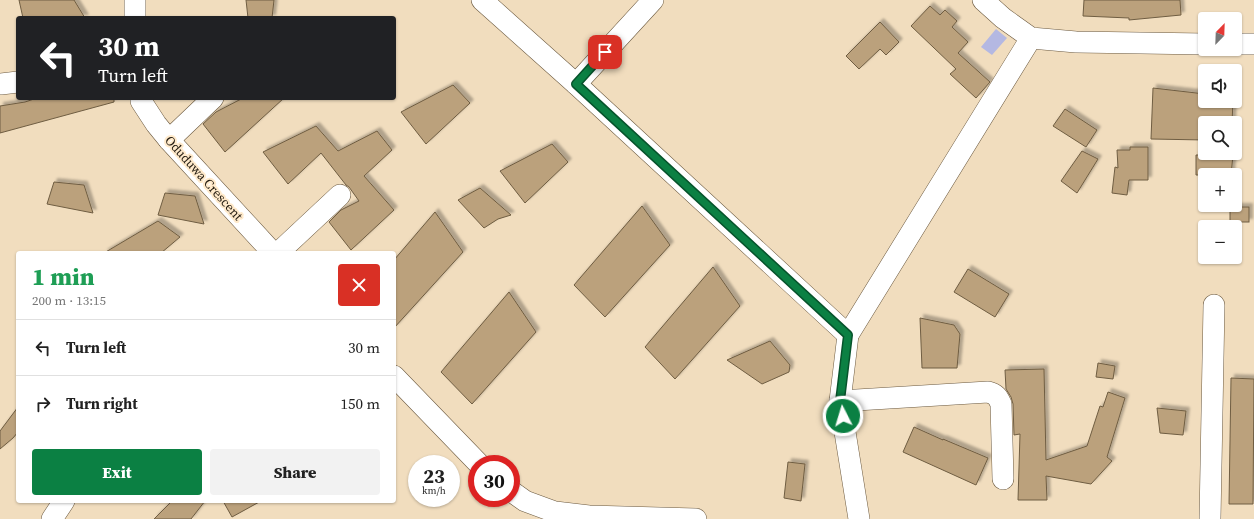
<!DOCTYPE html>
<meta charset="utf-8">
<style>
:root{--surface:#fff;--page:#f2f2f2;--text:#222;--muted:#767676;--line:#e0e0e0;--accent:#0b8043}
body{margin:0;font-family:"Source Serif 4",serif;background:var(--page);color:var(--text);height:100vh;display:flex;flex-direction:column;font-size:15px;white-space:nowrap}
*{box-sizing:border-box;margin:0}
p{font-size:13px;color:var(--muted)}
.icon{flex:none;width:22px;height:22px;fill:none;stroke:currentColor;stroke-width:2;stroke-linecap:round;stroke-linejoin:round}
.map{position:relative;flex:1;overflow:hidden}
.drawer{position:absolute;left:16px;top:251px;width:380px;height:252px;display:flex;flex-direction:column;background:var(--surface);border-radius:4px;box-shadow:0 1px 3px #0004}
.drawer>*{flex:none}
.top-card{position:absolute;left:16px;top:16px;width:380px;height:84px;border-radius:4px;box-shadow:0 1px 3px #0004;background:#202124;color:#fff;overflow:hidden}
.needle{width:26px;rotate:23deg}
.fabs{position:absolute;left:1198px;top:12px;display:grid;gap:8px}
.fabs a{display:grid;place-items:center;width:44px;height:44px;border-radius:4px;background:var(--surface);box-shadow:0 1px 3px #0004;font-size:20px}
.speed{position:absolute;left:408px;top:455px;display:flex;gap:8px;font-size:20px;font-weight:700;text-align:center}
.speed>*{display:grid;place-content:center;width:52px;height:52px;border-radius:50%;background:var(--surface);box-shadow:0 1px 3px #0004;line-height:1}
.speed small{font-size:10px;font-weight:400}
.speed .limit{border:6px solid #d22;background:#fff;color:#111}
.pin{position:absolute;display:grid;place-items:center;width:34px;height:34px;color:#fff;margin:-17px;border-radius:8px;box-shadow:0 2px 6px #0006}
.me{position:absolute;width:44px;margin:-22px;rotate:355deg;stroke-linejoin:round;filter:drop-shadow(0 0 3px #0008)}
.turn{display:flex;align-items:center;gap:14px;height:84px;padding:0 16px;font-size:18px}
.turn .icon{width:52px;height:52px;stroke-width:2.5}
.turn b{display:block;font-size:28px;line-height:34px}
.round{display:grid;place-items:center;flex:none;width:42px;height:42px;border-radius:4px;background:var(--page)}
.head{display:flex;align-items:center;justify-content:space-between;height:68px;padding:0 16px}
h1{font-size:24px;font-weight:800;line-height:30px;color:#1e9e55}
.action{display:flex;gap:8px;margin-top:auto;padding:8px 16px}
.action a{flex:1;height:46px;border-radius:4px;background:var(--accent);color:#fff;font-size:16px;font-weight:800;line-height:46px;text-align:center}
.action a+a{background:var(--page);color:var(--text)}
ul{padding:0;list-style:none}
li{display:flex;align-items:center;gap:12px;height:56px;padding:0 16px;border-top:1px solid var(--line)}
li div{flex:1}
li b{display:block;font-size:15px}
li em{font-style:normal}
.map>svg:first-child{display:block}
</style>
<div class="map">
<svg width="1254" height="519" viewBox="0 0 1254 519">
<defs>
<filter id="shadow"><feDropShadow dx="3.5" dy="-3.5" stdDeviation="1" flood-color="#0004"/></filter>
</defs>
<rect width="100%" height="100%" fill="#f1ddbe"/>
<polygon fill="#b4b8e2" points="996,29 1007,38 992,55 981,47"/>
<g fill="#bba17b" stroke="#6f5d42" filter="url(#shadow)">
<polygon points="19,0 74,0 85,18 23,18"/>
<polygon points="246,0 274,0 272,18 248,18"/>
<polygon points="1084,0 1180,0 1181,15 1129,20 1129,18 1083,16"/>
<polygon points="930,6 940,15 945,10 957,21 952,27 968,42 958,53 990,82 976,98 950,74 956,69 911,26"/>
<polygon points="880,22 899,42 886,55 880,49 859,69 846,56"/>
<polygon points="453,85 470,103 426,144 401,112"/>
<polygon points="1153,88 1205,94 1205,101 1233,101 1232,123 1205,123 1205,140 1151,139"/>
<polygon points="37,98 114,98 114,102 0,133 0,106 25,102"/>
<polygon points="243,98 284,98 225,152 203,124 216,112"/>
<polygon points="1065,109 1097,130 1086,147 1053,126"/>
<polygon points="316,126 338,151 377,131 392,150 364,176 394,210 351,250 329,222 341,210 359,201 349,187 346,185 321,153 288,184 263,152"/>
<polygon points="552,144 568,162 525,203 500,171"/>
<polygon points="1130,147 1148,147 1148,180 1129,180 1127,195 1112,193 1115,167 1118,168 1117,150 1130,150"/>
<polygon points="1082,151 1098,159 1077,193 1061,181"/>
<polygon points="1196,155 1233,155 1231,175 1196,175"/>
<polygon points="54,182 84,185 93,213 47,204"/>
<polygon points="480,188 511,215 498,219 484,228 458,200"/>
<polygon points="165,193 195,196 204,224 158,215"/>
<polygon points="642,206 670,245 605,317 574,285"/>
<rect x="1230" y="207" width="19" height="15"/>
<polygon points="435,212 463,252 394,328 394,260"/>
<polygon points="158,221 180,237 161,253 104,253"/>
<polygon points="713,267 740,306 675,379 645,347"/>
<polygon points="968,269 1009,294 995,317 954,292"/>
<polygon points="509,292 536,332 472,404 441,372"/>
<polygon points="920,318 954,325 960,334 957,368 922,368"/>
<polygon points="770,341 790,365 789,372 762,384 727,360"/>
<polygon points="1098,363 1115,366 1113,379 1096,377"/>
<polygon points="1044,369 1046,460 1087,446 1100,406 1103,407 1108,392 1125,398 1107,457 1112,461 1091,484 1046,476 1047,500 1018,500 1020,434 1014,435 1013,404 1011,397 1006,389 1005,370"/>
<polygon points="1231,378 1254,379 1253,504 1229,504"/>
<polygon points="18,407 18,432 13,438 0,449 0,431"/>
<polygon points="1157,408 1186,411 1183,435 1160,433"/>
<polygon points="914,427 943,440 943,439 988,458 976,485 903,452"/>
<polygon points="788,462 805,464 801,501 784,498"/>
<polygon points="172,501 205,501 191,519 154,519"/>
<polygon points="223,501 261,501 232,517"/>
</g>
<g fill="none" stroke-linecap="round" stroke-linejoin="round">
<g stroke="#6c5a40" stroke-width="22">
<g id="minor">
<polyline points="482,0 576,84 848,335"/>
<polyline points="983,0 1003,18 1031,38 1076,42 1205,44"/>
<polyline points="135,18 135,0"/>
<polyline points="1235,44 1254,44"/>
<polyline points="1,84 18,82"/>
<polyline points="576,84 653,0"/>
<polyline points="141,98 141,101 156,124 169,140 273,253"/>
<polyline points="169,140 213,98"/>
<polyline points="278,253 340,195"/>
<polyline points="394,376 479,464"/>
<path d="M840,401L988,392C996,394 998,397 1001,404L1003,479"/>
<polyline points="511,491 525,501 555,512 589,516 696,519"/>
<polyline points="52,519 64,501"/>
<polyline points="859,519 840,401 848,335 1031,38"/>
<polyline points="1210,519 1214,305"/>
</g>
</g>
<use href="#minor" stroke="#fff" stroke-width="21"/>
</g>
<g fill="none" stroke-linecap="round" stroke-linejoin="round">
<g stroke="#07532c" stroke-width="10">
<polyline id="route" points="605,52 576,84 848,335 840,401 843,416"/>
</g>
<use href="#route" stroke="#0b8043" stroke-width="7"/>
</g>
<g text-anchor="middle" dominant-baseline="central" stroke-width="4" stroke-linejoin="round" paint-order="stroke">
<g font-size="13" fill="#241c11" stroke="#ffeacb">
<text transform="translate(204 178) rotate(48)">Oduduwa Crescent</text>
</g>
</g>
</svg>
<div class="fabs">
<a><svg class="needle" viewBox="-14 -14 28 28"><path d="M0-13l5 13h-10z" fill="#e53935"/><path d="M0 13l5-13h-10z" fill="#767676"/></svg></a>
<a><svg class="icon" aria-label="sound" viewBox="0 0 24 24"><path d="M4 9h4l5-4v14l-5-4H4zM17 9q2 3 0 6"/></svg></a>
<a><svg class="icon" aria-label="search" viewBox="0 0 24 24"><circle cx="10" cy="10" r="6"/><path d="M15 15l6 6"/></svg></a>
<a>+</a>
<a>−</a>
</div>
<div class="speed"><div>23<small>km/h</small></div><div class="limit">30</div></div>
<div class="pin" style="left:605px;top:52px;background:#d93025"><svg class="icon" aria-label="arrive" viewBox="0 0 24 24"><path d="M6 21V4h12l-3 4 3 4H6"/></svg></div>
<svg class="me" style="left:843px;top:416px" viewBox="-20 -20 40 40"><circle r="17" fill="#0b8043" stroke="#fff" stroke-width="3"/><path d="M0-11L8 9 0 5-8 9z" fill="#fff"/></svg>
<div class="top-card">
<div class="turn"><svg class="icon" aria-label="left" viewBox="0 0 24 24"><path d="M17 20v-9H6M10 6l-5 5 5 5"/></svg><div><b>30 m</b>Turn left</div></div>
</div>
<section class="drawer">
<div class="head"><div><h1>1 min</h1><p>200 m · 13:15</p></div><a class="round" style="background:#d93025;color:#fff"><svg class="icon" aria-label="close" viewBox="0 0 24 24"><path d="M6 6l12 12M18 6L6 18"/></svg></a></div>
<ul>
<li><svg class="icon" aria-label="left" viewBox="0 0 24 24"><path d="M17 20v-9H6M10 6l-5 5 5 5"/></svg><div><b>Turn left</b></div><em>30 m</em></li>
<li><svg class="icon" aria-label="right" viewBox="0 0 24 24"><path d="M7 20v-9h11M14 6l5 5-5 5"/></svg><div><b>Turn right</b></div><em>150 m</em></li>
</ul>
<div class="action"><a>Exit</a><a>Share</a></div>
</section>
</div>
